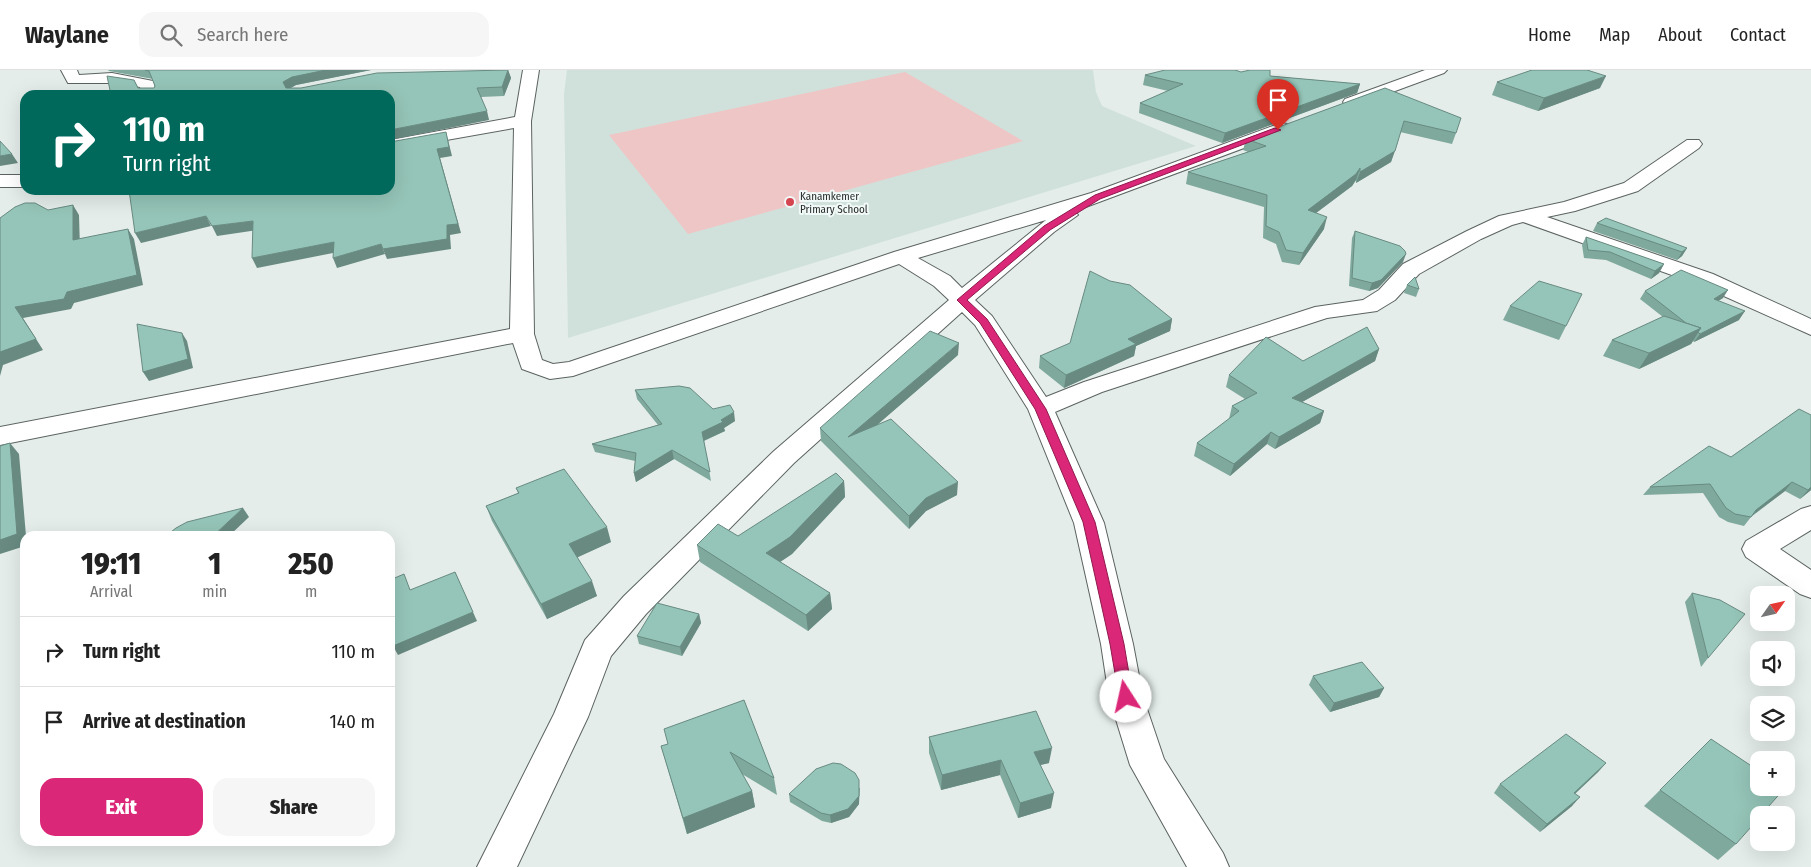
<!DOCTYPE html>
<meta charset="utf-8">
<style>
:root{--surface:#fff;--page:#f6f6f6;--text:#222;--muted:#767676;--line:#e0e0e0;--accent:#db2777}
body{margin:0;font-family:"Fira Sans Condensed",sans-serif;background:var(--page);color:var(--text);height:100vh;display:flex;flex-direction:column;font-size:19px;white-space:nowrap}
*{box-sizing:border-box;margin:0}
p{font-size:16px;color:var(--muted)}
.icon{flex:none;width:28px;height:28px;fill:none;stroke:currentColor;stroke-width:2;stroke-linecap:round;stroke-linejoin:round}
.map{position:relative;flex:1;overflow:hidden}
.drawer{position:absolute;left:20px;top:461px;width:375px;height:315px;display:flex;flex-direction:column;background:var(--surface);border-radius:15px;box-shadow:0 5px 20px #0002}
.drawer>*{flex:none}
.top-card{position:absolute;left:20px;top:20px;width:375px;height:105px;border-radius:15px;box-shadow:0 5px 20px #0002;background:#00695c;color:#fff;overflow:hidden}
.needle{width:32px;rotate:56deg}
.fabs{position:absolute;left:1750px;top:516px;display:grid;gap:10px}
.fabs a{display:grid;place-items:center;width:45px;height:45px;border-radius:10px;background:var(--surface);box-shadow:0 5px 20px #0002;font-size:25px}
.pin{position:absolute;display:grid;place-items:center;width:42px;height:42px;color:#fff;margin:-51px -21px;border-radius:50% 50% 50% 0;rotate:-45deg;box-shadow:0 0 5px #0007}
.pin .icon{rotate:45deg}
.me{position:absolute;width:55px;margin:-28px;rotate:350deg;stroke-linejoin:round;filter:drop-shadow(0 0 4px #0008)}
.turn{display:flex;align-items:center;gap:18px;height:105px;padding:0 20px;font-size:22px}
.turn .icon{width:65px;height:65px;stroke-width:2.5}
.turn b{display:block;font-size:35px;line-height:42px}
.eta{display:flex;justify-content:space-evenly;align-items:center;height:85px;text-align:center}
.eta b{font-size:30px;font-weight:800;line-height:35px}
.primary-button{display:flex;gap:10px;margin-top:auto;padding:10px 20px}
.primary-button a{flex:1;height:58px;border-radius:15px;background:var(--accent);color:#fff;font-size:20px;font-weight:800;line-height:58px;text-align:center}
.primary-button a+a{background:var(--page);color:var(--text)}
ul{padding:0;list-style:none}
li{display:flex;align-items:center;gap:15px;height:70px;padding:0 20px;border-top:1px solid var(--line)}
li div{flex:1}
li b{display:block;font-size:19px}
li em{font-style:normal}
header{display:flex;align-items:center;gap:30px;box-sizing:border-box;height:70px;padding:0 25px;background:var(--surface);border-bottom:1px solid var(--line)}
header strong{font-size:24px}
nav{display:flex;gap:28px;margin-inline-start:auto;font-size:18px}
.search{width:350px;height:45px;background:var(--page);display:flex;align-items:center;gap:12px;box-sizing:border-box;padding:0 18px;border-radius:15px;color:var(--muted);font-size:19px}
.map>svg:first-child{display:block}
</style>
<header>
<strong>Waylane</strong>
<div class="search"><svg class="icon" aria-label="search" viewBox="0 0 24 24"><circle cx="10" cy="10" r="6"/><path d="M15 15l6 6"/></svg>Search here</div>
<nav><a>Home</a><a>Map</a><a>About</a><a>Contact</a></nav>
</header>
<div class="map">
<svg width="1811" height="797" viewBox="0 0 1811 797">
<rect width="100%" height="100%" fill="#e4edea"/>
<polygon fill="#d0e1dc" points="567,0 1093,0 1096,22 1102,36 1196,76 568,268 564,24"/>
<polygon fill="#eec6c5" points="905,2 1023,71 688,164 609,65"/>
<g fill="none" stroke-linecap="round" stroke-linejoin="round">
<g stroke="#5b6361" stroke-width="2">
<g id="minor">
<polygon points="61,0 77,0 79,5 112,3 153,11 158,25 142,25 140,17 112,13 68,13"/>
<path d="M523,0H539L531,51L534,264L542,290L553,294L569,292L894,182L1091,123L1281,53L1287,54L1289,58L1287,62L1075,141L1078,145L1054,162L975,230L992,246L1046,327L1084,312L1315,237L1363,230L1379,220L1403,194L1467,161L1499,146L1564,132L1624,113L1687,70H1699L1702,74L1699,78L1638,121L1575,141L1547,147L1713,204L1811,249V265L1697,214L1523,152L1512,155L1481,169L1419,204L1395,230L1377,241L1327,248L1102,322L1055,342L1104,453L1133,574L1143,627L1164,689L1223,783L1229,797H1187L1130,695L1109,627L1101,574L1074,453L1028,339L975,255L962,242L794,393L646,544L611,586L588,647L517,797H477L554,644L585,570L624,526L774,381L949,230L934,216L899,194L573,306L550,309L522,299L513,273L0,375V357L510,259L514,58L390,80V70L515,47ZM1046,150L962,218L950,206L918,188Z"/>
<polygon points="1425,0 1447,0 1444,3 1357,35 1345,35 1343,32 1345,29"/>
<rect x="0" y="105" width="25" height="12"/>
<polygon points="1811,436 1811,460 1780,479 1811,500 1811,528 1800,524 1746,487 1742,479 1746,471 1801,439"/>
</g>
</g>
<use href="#minor" fill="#fff" fill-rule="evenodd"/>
</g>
<g fill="#80a99e">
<polygon points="108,0 371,0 296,15 290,18 301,18 508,0 511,8 504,26 481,27 489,50 111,25 134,10 138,18 154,18 155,16 153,9 109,1"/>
<polygon points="1241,2 1270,6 1360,14 1357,23 1222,73 1139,43 1140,33 1168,21 1143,15 1145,5"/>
<polygon points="1497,12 1600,18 1538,41 1492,25"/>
<polygon points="1385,18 1456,63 1452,74 1400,62 1391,92 1356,113 1356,110 1352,116 1316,143 1324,159 1299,195 1282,192 1276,174 1263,168 1264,137 1186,114 1188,102 1248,82 1243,80 1246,69"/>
<polygon points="1597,153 1687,178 1682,186 1677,190 1593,161"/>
<polygon points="1355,161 1403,192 1378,218 1369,221 1349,216 1352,168"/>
<polygon points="1586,167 1664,194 1659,203 1651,209 1606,190 1584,188 1582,175"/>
<polygon points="1407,215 1419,219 1416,227 1404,223"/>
<polygon points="1645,221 1723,228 1718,231 1739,250 1694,272 1693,271 1691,274 1639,299 1603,286 1612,270 1663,247 1640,229"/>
<polygon points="1510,236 1566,256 1559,270 1503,250"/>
<polygon points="1172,249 1170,261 1136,276 1134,286 1064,318 1039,298 1040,286"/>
<polygon points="1379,279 1375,291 1302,332 1324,341 1320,353 1275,379 1267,374 1230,406 1194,386 1197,373 1229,349 1232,336 1245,329 1226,317 1229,305 1303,291"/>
<polygon points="958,285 878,354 957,425 926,441 909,459 821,371 820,358"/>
<polygon points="635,320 713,339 735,351 724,358 725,361 704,371 711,411 674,389 636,412 634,403 635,391 595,382 592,374 658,355 637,329"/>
<polygon points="1799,339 1811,420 1800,429 1785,421 1751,447 1744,456 1728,452 1719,447 1703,423 1643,425 1650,417 1731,387"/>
<polygon points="844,411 845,427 792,484 780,492 830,523 832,539 808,561 700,492 697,475 738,466"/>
<polygon points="516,418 611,472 577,487 597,526 547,549 492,451 486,436 518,423"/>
<polygon points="1692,523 1708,588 1701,597 1685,532"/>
<polygon points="699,544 701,553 682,586 639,574 637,566"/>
<polygon points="1313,606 1384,618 1379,627 1330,642 1309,615"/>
<polygon points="744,630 774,708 777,725 742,704 752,721 755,737 687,764 661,676 668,674"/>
<polygon points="929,667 1049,693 1040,695 1051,738 1018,748 1000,705 941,720 929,683"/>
<polygon points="1711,669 1736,774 1718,790 1644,736"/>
<polygon points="1606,693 1598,702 1575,724 1572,736 1540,762 1494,723 1500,714"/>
<polygon points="860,718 859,734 849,747 831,753 822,751 790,732 789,724"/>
</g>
<g fill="#688a81">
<polygon points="326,0 371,0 296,15 287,20 283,12 292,7"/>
<polygon points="508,0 511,8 504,26 502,17"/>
<polygon points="1606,6 1600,18 1538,41 1544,28"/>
<polygon points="1360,14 1357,23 1222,73 1225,63"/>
<polygon points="487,41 489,50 390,70 390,60"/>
<polygon points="446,62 452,86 440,88 461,163 450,165 451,179 387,189 383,179"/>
<polygon points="1395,81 1391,92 1356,113 1360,102"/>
<polygon points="12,84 18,93 0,96 0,86"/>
<polygon points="1360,98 1356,110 1352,116 1304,152 1308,140"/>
<polygon points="73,135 79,145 80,180 73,170"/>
<polygon points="206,146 211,156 141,173 135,163"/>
<polygon points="1327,147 1324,159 1299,195 1303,183"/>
<polygon points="253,151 258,160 217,166 212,156"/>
<polygon points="128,159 134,169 143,215 74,233 71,239 23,248 43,280 3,295 0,306 0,282 15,237 67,222"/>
<polygon points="334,172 338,182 257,198 252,188"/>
<polygon points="381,174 385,184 337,198 333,188"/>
<polygon points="1687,178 1682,186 1677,190 1682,182"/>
<polygon points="1406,184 1403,192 1378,218 1369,221 1372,213"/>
<polygon points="1664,194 1659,203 1651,209 1655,201"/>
<polygon points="1728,220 1723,228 1708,237 1714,229"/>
<polygon points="1745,241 1739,250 1694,272 1700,264"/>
<polygon points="1172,249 1170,261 1136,276 1134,286 1064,318 1066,305 1128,269"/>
<polygon points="1701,258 1691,274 1639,299 1649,283"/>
<polygon points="182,263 187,271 193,298 149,311 143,302"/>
<polygon points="959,273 958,285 848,380 848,367"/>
<polygon points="1379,279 1375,291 1288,340 1292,328"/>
<polygon points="1324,341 1320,353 1275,379 1279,367"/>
<polygon points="734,342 735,351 724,358 725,361 703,371 702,362"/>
<polygon points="1271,362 1267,374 1230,406 1234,394"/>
<polygon points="10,373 19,384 26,466 25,466 25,476 0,484 0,470"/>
<polygon points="672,380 674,389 636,412 634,403"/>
<polygon points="844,411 845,427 792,484 768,500 766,483"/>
<polygon points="958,412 957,425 926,441 909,459 909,446 926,428"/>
<polygon points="1792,412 1785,421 1750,447 1756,440"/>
<polygon points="1811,417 1811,420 1800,429 1808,420"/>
<polygon points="243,438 249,447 229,466 213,466"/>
<polygon points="607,457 611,472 574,489 569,474"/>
<polygon points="455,502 477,551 398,585 393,576"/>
<polygon points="592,511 597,526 547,549 541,534"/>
<polygon points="830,523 832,539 808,561 806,545"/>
<polygon points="699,544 701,553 682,586 680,577"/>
<polygon points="1384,618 1379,627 1330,642 1334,633"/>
<polygon points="1052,678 1049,693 1032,697 1034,682"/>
<polygon points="1001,690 1000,705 941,720 942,705"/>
<polygon points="1606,693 1598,702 1567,731 1574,723"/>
<polygon points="859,710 859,734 849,747 831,753 830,745"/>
<polygon points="752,721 755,737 687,764 683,748"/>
<polygon points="1054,723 1051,738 1018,748 1020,733"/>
<polygon points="1580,727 1572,736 1540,762 1547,754"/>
</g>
<g fill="#95c5b8" stroke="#688a81">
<polygon points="145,0 326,0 292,7 283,12 286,18 301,18 377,3 508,0 502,17 477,18 487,41 390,60 390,25 111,25 107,6 134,10 138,18 154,18 155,16 149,1"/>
<polygon points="1165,0 1235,0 1241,2 1250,0 1270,0 1270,6 1360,14 1225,63 1140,33 1183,14 1145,5"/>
<polygon points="1532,0 1587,0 1606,6 1544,28 1497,12"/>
<polygon points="1385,18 1461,48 1456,63 1404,51 1395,81 1360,102 1360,98 1356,104 1308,140 1327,147 1303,183 1286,180 1279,162 1266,156 1267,125 1188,102 1266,76 1246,69"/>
<polygon points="446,62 449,77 437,79 458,154 447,155 447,169 383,179 381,174 333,188 334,172 252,188 253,151 212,156 206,146 135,163 129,120 390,120 390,72"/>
<polygon points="0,71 12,84 0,86"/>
<polygon points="25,133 35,133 48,140 73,135 73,170 128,159 137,205 67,222 64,229 15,237 36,269 0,282 0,148 15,137"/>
<polygon points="1606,148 1687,178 1682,182 1597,153"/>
<polygon points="1355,161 1400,176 1405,181 1406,184 1381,210 1372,213 1352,208"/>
<polygon points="1586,167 1664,194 1655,201 1610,182 1588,180"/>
<polygon points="1681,200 1728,220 1714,229 1745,241 1700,264 1698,262 1701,258 1686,253 1645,221"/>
<polygon points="1090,201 1110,211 1130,215 1172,249 1128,269 1136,274 1066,305 1040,286 1070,273"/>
<polygon points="1415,207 1419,219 1407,215"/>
<polygon points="1539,211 1582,224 1566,256 1510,236"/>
<polygon points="1664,246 1701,258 1649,283 1612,270"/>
<polygon points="137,254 182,263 188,289 143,302"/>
<polygon points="1367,257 1379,279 1292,328 1324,341 1279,367 1271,362 1234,394 1197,373 1239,341 1232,336 1257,323 1229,305 1266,267 1303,291"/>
<polygon points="930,261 959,273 848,367 891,349 958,412 926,428 909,446 820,358"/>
<polygon points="679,316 690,318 713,339 730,335 734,342 721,350 723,352 702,362 710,402 672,380 634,403 636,383 592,374 662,354 635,320"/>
<polygon points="1799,339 1811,345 1811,417 1808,420 1792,412 1756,440 1751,447 1735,444 1726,438 1710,414 1650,417 1709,376 1731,387"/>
<polygon points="10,373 17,464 0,470 0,376"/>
<polygon points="564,399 607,457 569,474 592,511 541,534 486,436 519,423 516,418"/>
<polygon points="836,403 844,411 790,467 766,483 830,523 806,545 697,475 718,454 738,466"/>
<polygon points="243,438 213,466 166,466 176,458 187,452"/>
<polygon points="455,502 473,542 393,576 390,568 390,510 404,504 410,520"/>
<polygon points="1692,523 1720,530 1745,544 1708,588"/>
<polygon points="657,533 699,544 680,577 637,566"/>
<polygon points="1362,592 1384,618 1334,633 1313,606"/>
<polygon points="744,630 774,708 730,682 752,721 683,748 661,676 668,674 664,659"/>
<polygon points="1036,641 1052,678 1034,682 1054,723 1020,733 1001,690 942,705 929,667"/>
<polygon points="1566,664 1606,693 1574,723 1580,727 1547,754 1500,714"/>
<polygon points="1711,669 1759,701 1759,718 1783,718 1784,719 1761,745 1759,745 1759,748 1736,774 1660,720"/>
<polygon points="833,693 841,694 855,703 859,710 859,726 848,739 830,745 821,743 789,724 816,699"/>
</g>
<polygon fill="#db2777" stroke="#8e194d" points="1275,58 1281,60 1100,129 1050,160 967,230 987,249 1046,339 1095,452 1124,574 1133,627 1131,632 1126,633 1121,632 1119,627 1110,574 1083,452 1035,339 980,253 957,230 1044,156 1095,125"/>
<circle fill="#d54550" stroke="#f1faf8" stroke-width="2" cx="790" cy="132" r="5"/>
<g text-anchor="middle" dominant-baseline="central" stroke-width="4" stroke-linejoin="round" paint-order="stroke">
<g font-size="11" fill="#292c2b" stroke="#f1faf8" text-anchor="start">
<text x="800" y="126">Kanamkemer<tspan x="800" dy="13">Primary School</tspan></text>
</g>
</g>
</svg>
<div class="fabs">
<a><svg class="needle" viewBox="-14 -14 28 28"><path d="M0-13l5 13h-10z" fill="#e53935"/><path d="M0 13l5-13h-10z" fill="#767676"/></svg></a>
<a><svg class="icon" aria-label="sound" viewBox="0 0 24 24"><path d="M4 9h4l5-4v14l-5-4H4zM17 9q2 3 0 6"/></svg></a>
<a><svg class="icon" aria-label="layers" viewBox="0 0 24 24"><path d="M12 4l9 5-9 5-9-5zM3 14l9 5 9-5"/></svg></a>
<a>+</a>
<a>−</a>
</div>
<div class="pin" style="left:1278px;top:60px;background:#d93025"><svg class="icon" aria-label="arrive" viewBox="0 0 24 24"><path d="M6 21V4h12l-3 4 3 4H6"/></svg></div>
<svg class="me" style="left:1126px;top:627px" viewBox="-20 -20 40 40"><circle r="19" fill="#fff"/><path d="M0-13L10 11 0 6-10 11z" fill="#db2777"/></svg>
<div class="top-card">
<div class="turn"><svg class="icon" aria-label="right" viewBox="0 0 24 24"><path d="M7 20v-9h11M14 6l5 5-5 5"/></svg><div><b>110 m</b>Turn right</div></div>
</div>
<section class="drawer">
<div class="eta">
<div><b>19:11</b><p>Arrival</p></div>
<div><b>1</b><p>min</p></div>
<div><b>250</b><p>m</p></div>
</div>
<ul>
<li><svg class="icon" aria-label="right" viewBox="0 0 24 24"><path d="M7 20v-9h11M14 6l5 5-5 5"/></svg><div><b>Turn right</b></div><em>110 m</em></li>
<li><svg class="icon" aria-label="arrive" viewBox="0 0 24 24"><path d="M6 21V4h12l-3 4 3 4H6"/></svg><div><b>Arrive at destination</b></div><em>140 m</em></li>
</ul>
<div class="primary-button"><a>Exit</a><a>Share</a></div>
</section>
</div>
